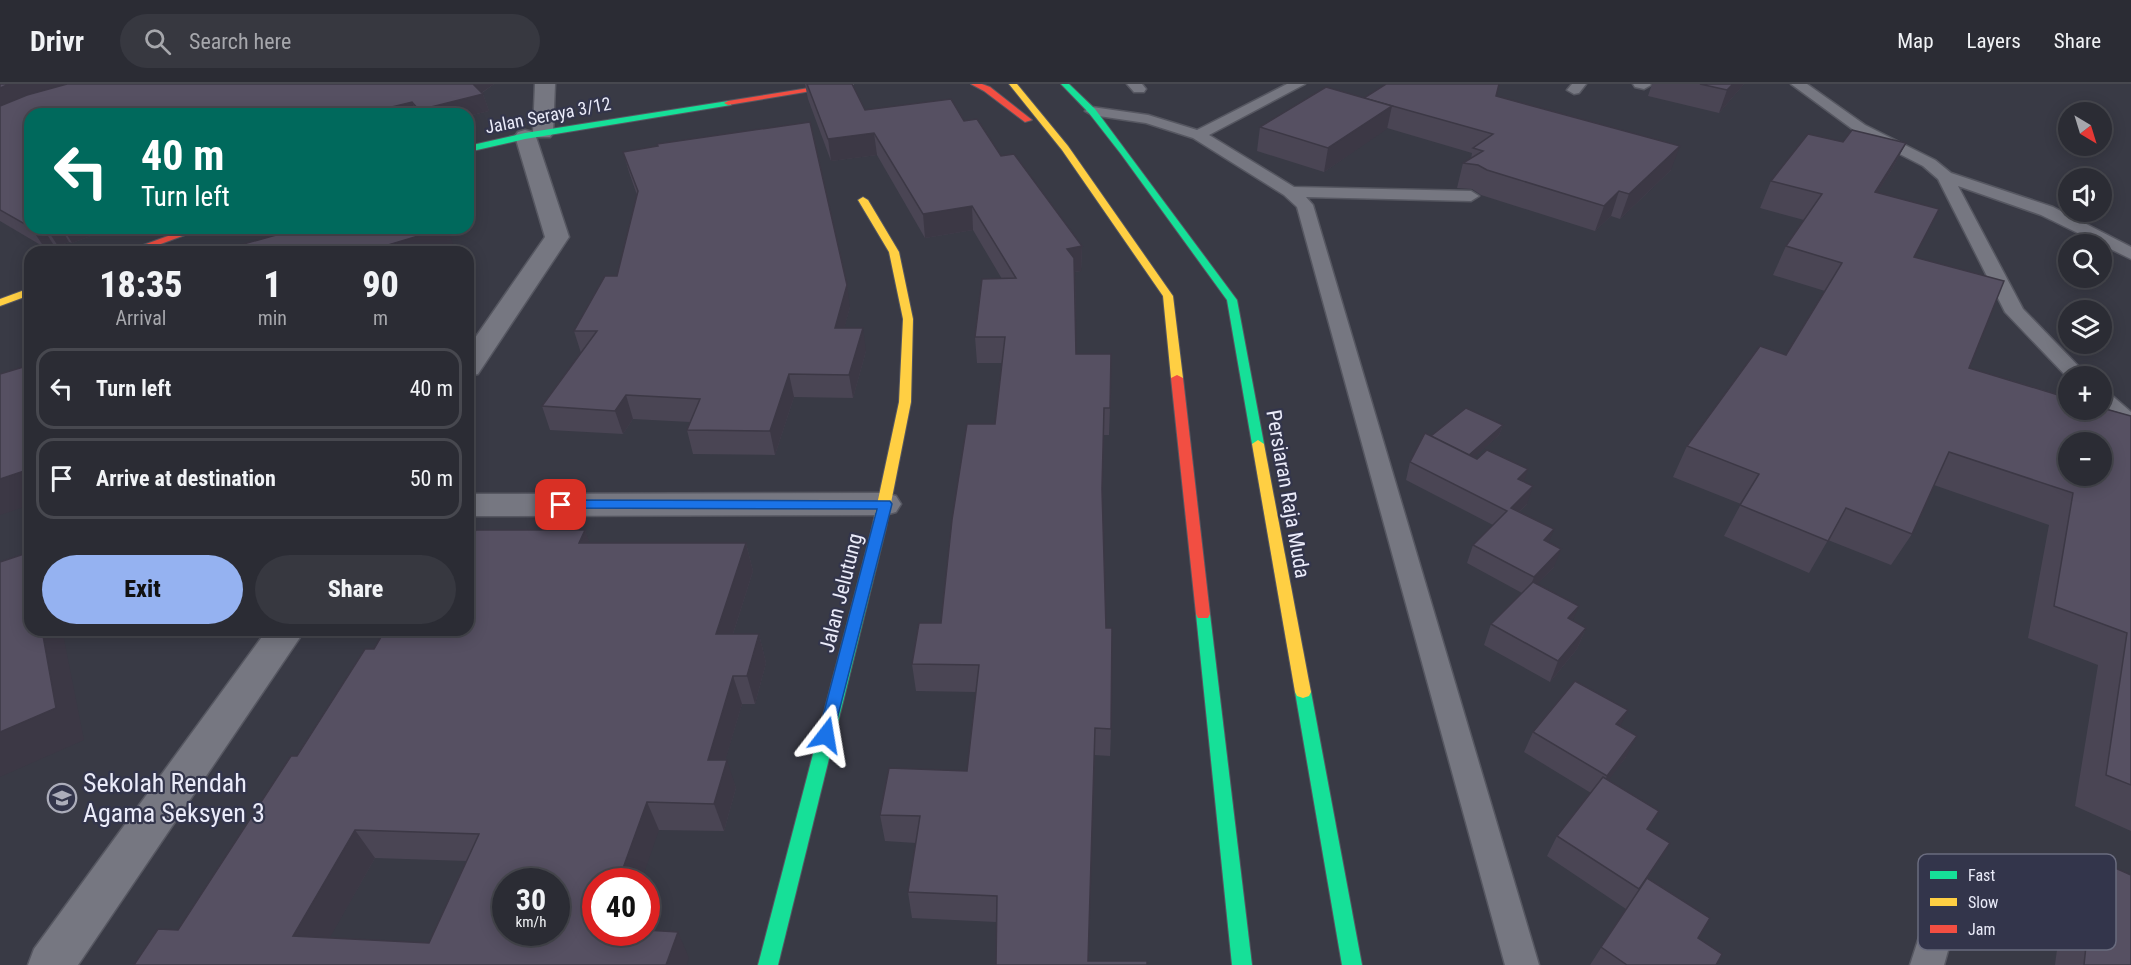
<!DOCTYPE html>
<meta charset="utf-8">
<style>
:root{--surface:#2b2c34;--page:#373840;--text:#f1f3f6;--muted:#a6a7ac;--line:#47484f;--accent:#95b2f1}
body{margin:0;font-family:"Roboto Condensed",sans-serif;background:var(--page);color:var(--text);height:100vh;display:flex;flex-direction:column;font-size:22px;white-space:nowrap}
*{box-sizing:border-box;margin:0}
p{font-size:20px;color:var(--muted)}
.icon{flex:none;width:33px;height:33px;fill:none;stroke:currentColor;stroke-width:2;stroke-linecap:round;stroke-linejoin:round}
.map{position:relative;flex:1;overflow:hidden}
.side{position:absolute;left:24px;top:162px;width:450px;height:390px;display:flex;flex-direction:column;background:var(--surface);border-radius:18px;box-shadow:0 3px 15px #0003,0 0 0 2px var(--line)}
.side>*{flex:none}
.guide{position:absolute;left:24px;top:24px;width:450px;height:126px;border-radius:18px;box-shadow:0 3px 15px #0003,0 0 0 2px var(--line);background:#00695c;color:#fff;overflow:hidden}
.needle{width:39px;rotate:142deg}
.fabs{position:absolute;left:2058px;top:18px;display:grid;gap:12px}
.fabs a{display:grid;place-items:center;width:54px;height:54px;border-radius:50%;background:var(--surface);box-shadow:0 3px 15px #0003,0 0 0 2px var(--line);font-size:30px}
.speed{position:absolute;left:492px;top:784px;display:flex;gap:12px;font-size:30px;font-weight:700;text-align:center}
.speed>*{display:grid;place-content:center;width:78px;height:78px;border-radius:50%;background:var(--surface);box-shadow:0 3px 15px #0003,0 0 0 2px var(--line);line-height:1}
.speed small{font-size:15px;font-weight:400}
.speed .limit{border:9px solid #d22;background:#fff;color:#111}
.pin{position:absolute;display:grid;place-items:center;width:51px;height:51px;color:#fff;margin:-26px;border-radius:12px;box-shadow:0 3px 9px #0006}
.me{position:absolute;width:66px;margin:-33px;rotate:14deg;stroke-linejoin:round;filter:drop-shadow(0 0 4px #0008)}
.turn{display:flex;align-items:center;gap:21px;height:126px;padding:0 18px;font-size:27px}
.turn .icon{width:78px;height:78px;stroke-width:2.5}
.turn b{display:block;font-size:42px;line-height:51px}
.eta{display:flex;justify-content:space-evenly;align-items:center;height:102px;text-align:center}
.eta b{font-size:36px;font-weight:800;line-height:42px}
.primary-button{display:flex;gap:12px;margin-top:auto;padding:12px 18px}
.primary-button a{flex:1;height:69px;border-radius:36px;background:var(--accent);color:#111;font-size:24px;font-weight:800;line-height:69px;text-align:center}
.primary-button a+a{background:var(--page);color:var(--text)}
ul{padding:0;list-style:none}
li{display:flex;align-items:center;gap:18px;height:81px;margin:0 12px 9px;padding:0 6px;border:3px solid var(--line);border-radius:18px}
li div{flex:1}
li b{display:block;font-size:22px}
li em{font-style:normal}
header{display:flex;align-items:center;gap:36px;box-sizing:border-box;height:84px;padding:0 30px;background:var(--surface);border-bottom:2px solid var(--line)}
header strong{font-size:28px}
nav{display:flex;gap:33px;margin-inline-start:auto;font-size:21px}
.search{width:420px;height:54px;background:var(--page);display:flex;align-items:center;gap:15px;box-sizing:border-box;padding:0 21px;border-radius:33px;color:var(--muted);font-size:22px}
.map>svg:first-child{display:block}
</style>
<header>
<strong>Drivr</strong>
<div class="search"><svg class="icon" aria-label="search" viewBox="0 0 24 24"><circle cx="10" cy="10" r="6"/><path d="M15 15l6 6"/></svg>Search here</div>
<nav><a>Map</a><a>Layers</a><a>Share</a></nav>
</header>
<div class="map">
<svg width="2131" height="881" viewBox="0 0 2131 881">
<rect width="100%" height="100%" fill="#393a45"/>
<g fill="none" stroke-linecap="round" stroke-linejoin="round">
<g stroke="#565761" stroke-width="3">
<g id="lane">
<polygon points="1127,0 1142,0 1146,5 1144,8 1134,8"/>
<polygon points="1287,0 1305,0 1209,51 1294,103 1471,107 1479,112 1471,117 1306,113 1313,121 1539,881 1505,881 1297,123 1284,111 1193,54 1146,39 1092,31 1085,27 1092,23 1148,31 1197,46"/>
<polygon points="1572,0 1586,0 1579,9 1574,10 1567,6"/>
<polygon points="1633,0 1650,0 1651,1 1644,5 1635,3"/>
<polygon points="1791,0 1807,0 1865,41 1935,76 1951,89 2053,123 2131,163 2131,175 2041,131 1958,102 2023,225 2088,292 2068,294 2005,228 1938,95 1923,82 1855,47"/>
<polygon points="2102,307 2109,309 2131,328 2131,346 2123,344 2102,324"/>
<polygon points="1943,812 1955,816 1959,827 1944,881 1910,881 1931,816"/>
</g>
</g>
<g stroke="#565761" stroke-width="3">
<g id="street">
<polygon points="535,0 555,0 553,49 550,53 536,53 569,153 478,290 468,292 468,264 545,153 515,52 518,48 525,46 533,48"/>
<polygon points="885,409 896,412 901,420 896,428 885,431 468,432 468,410"/>
<polygon points="267,546 305,546 78,881 28,881 34,865"/>
</g>
</g>
<g stroke="#565761" stroke-width="2">
<g id="fast">
<polygon points="1061,0 1069,0 1095,25 1237,216 1264,360 1262,363 1258,364 1252,360 1227,216 1121,70 1089,29"/>
<polygon points="728,17 731,17 731,21 525,55 468,68 468,62 525,49"/>
<polygon points="879,439 886,444 778,881 758,881 872,444"/>
<polygon points="1203,525 1208,526 1210,530 1252,881 1232,881 1196,530 1198,526"/>
<polygon points="1303,602 1309,604 1311,608 1362,881 1342,881 1295,608 1297,604"/>
</g>
</g>
<g stroke="#565761" stroke-width="2">
<g id="slow">
<polygon points="1009,0 1017,0 1068,62 1173,212 1183,294 1181,296 1177,297 1171,294 1163,212 1062,66"/>
<polygon points="863,113 868,116 899,168 913,235 911,318 886,444 879,449 872,444 899,318 903,235 889,168 858,116"/>
<polygon points="30,204 30,211 0,222 0,215"/>
<polygon points="1258,356 1264,360 1311,608 1309,612 1303,614 1297,612 1295,608 1252,360"/>
</g>
</g>
<g stroke="#565761" stroke-width="2">
<g id="jam">
<polygon points="834,0 853,0 728,21 724,19 728,17"/>
<polygon points="971,0 982,0 990,3 1032,36 1025,38 984,7"/>
<polygon points="190,144 204,144 139,168 124,168"/>
<polygon points="1177,291 1183,294 1210,530 1208,534 1198,534 1196,530 1171,294"/>
</g>
</g>
<use href="#lane" fill="#767781" fill-rule="evenodd"/>
<use href="#street" fill="#767781" fill-rule="evenodd"/>
<use href="#fast" fill="#16e098" fill-rule="evenodd"/>
<use href="#slow" fill="#ffcf43" fill-rule="evenodd"/>
<use href="#jam" fill="#f24e42" fill-rule="evenodd"/>
</g>
<g fill="#4a4554" fill-rule="evenodd">
<polygon points="0,0 494,0 482,9 483,10 489,27 468,32 468,30 30,30 30,144 112,144 72,159 69,158 58,162 53,160 44,163 0,137"/>
<polygon points="805,0 852,0 865,26 964,37 1001,72 1082,162 1081,187 1075,188 1076,270 1110,324 1109,351 1103,351 1102,405 1106,544 1111,645 1110,672 1094,671 996,881 996,838 912,834 908,808 916,759 885,757 880,731 967,687 976,608 916,607 912,580 941,539 995,340 1002,279 977,279 975,253 1002,195 973,146 925,154 877,71 831,77 808,15"/>
<polygon points="1652,0 1744,0 1719,29 1648,12"/>
<polygon points="1496,12 1671,86 1620,135 1611,132 1595,147 1481,111 1472,105 1457,104 1463,79 1471,75 1472,69 1387,44 1324,88 1257,67 1260,43 1364,14"/>
<polygon points="1843,58 1906,59 1892,85 1877,109 1914,173 1969,284 2131,332 2131,747 2075,722 2098,581 2028,554 2049,441 1934,401 1912,450 1891,481 1828,456 1809,489 1724,452 1741,420 1673,393 1687,362 1786,271 1825,207 1773,191 1786,162 1804,136 1760,124 1771,97"/>
<polygon points="623,68 850,223 844,244 866,267 853,314 794,313 775,371 693,370 687,346 690,338 633,335 623,350 550,346 542,322 581,269 574,247 617,192 637,111 629,88"/>
<polygon points="1503,341 1499,351 1474,373 1523,398 1527,420 1519,428 1549,459 1554,483 1537,500 1573,537 1586,544 1577,565 1550,598 1484,561 1491,540 1522,509 1467,479 1473,461 1493,441 1406,396 1410,378 1431,352"/>
<path d="M585,446L589,459H746L753,487L733,550H759L766,579L755,620H742L725,676L736,704L724,747L659,746L596,849L689,874L178,846L297,672L374,565ZM375,774L467,777L429,859L329,854Z"/>
<polygon points="1620,643 1626,673 1608,696 1648,746 1670,759 1647,794 1698,854 1716,881 1590,881 1626,825 1547,772 1557,752 1591,709 1524,668 1533,648"/>
<polygon points="2095,775 2131,881 2055,881 2065,803"/>
</g>
<g fill="#3c3845">
<polygon points="9,0 75,0 0,25 0,4"/>
<polygon points="471,0 494,0 477,12 483,10 489,27 468,32 468,30 421,30 419,26"/>
<polygon points="1733,0 1744,0 1719,29 1727,6"/>
<polygon points="412,18 417,30 363,30"/>
<polygon points="1392,22 1387,45 1324,88 1328,64"/>
<polygon points="874,49 877,71 831,77 828,55"/>
<polygon points="1906,59 1892,85 1861,136 1875,108"/>
<polygon points="1680,62 1671,86 1620,135 1629,110"/>
<polygon points="1619,107 1611,132 1595,147 1604,122"/>
<polygon points="972,122 973,146 925,154 923,130"/>
<polygon points="34,144 43,144 53,160 44,163 32,145"/>
<polygon points="46,144 61,144 69,158 58,162"/>
<polygon points="63,144 112,144 72,159"/>
<polygon points="445,144 447,144 456,168 372,168 371,166"/>
<polygon points="1082,162 1081,187 1067,189 1067,165"/>
<polygon points="847,201 850,223 838,267 835,244"/>
<polygon points="863,244 866,267 853,314 849,291"/>
<polygon points="789,290 794,313 775,371 770,347"/>
<polygon points="626,311 633,335 623,350 615,327"/>
<polygon points="1503,341 1499,351 1465,382 1468,371"/>
<polygon points="30,385 30,421 0,431 0,395"/>
<polygon points="1528,385 1522,403 1518,395"/>
<polygon points="1533,402 1527,420 1505,442 1511,424"/>
<polygon points="1554,445 1547,463 1544,456"/>
<polygon points="585,446 595,474 579,459"/>
<polygon points="746,459 753,487 724,578 716,550"/>
<polygon points="1561,465 1554,483 1527,511 1534,493"/>
<polygon points="1579,522 1570,543 1568,534"/>
<polygon points="1586,544 1577,565 1550,598 1558,577"/>
<polygon points="42,546 73,546 63,550 84,656 0,693 0,648"/>
<polygon points="759,550 766,579 755,620 747,592"/>
<polygon points="733,592 742,620 717,704 708,676"/>
<polygon points="1628,626 1618,647 1616,640"/>
<polygon points="1637,652 1626,673 1596,713 1607,692"/>
<polygon points="727,676 736,704 724,747 714,720"/>
<polygon points="647,718 659,746 641,798 618,798"/>
<polygon points="355,746 375,774 316,878 293,852"/>
<polygon points="678,848 689,874 687,881 666,881"/>
</g>
<g fill="#565062" stroke="#3c3845" stroke-width="1.5" fill-rule="evenodd">
<polygon points="0,0 9,0 0,4"/>
<polygon points="67,0 473,0 483,10 419,26 412,18 363,30 30,30 30,143 0,126 0,22 27,11"/>
<polygon points="807,0 852,0 865,26 951,15 964,37 977,35 1001,72 1014,70 1082,162 1067,165 1074,174 1076,270 1111,270 1110,324 1104,324 1102,405 1106,544 1112,544 1111,645 1095,644 1088,877 1147,877 1147,881 996,881 997,812 908,808 920,732 880,731 889,684 967,687 979,581 912,580 919,539 941,539 952,436 967,340 995,340 1005,253 975,253 982,195 1016,194 972,122 923,130 874,49 828,55"/>
<polygon points="1386,0 1499,0 1496,12 1680,62 1629,110 1619,107 1604,122 1487,86 1478,81 1463,79 1483,67 1473,64 1493,50 1364,14"/>
<polygon points="1700,0 1733,0 1727,6"/>
<polygon points="1326,3 1392,22 1328,64 1260,43"/>
<polygon points="810,38 847,201 835,244 863,244 849,291 789,290 770,347 687,346 700,315 626,311 615,327 542,322 597,247 574,247 605,192 617,192 638,107 623,68 658,62 657,60"/>
<path d="M1852,46L1906,59L1875,108L1939,125L1914,173L2004,197L1969,284L2068,314V326H2102V324L2131,332V701L2106,691L2127,549L2054,522L2073,409L1949,368L1912,450L1846,424L1828,457L1740,421L1759,390L1687,362L1760,262L1786,271L1842,179L1786,162L1822,110L1771,97L1808,50L1843,58ZM2068,358H2102V392H2068Z"/>
<polygon points="301,144 445,144 371,166 373,168 215,168"/>
<polygon points="30,281 30,385 0,395 0,290"/>
<polygon points="1466,324 1503,341 1469,371 1431,352"/>
<polygon points="1425,349 1477,375 1487,366 1528,385 1518,395 1533,402 1511,424 1554,445 1544,456 1561,465 1534,493 1473,461 1507,427 1410,378"/>
<path d="M476,446H585L579,459H746L716,550H759L747,592H733L708,676H727L714,720L647,718L618,798H596V849H646V846L678,848L666,881H134L158,845L178,846L291,672H297L365,565H374L385,546H468V460ZM355,746L479,750L429,859L293,852ZM506,798H556V849H506Z"/>
<polygon points="30,468 30,546 42,546 56,624 0,648 0,478"/>
<polygon points="1533,498 1579,522 1568,534 1586,544 1558,577 1491,540"/>
<polygon points="1575,597 1628,626 1616,640 1637,652 1607,692 1533,648"/>
<polygon points="1603,693 1659,727 1647,745 1670,759 1639,805 1557,752"/>
<polygon points="2095,775 2131,791 2131,881 2084,881"/>
<polygon points="1647,794 1710,834 1698,854 1722,870 1716,881 1627,881 1601,863"/>
</g>
<polygon fill="#1a73e8" stroke="#114b97" stroke-width="1.5" points="561,416 890,417 892,420 832,655 826,657 821,655 818,651 877,425 556,424 554,421"/>
<defs>
<g id="school-ring" transform="scale(1.5)"><circle r="9.5" fill="#33354b" stroke="#acadba" stroke-width="1.5"/><path d="M0-5L7-2L0 1L-7-2ZM-4 1L0 2.5L4 1V4Q0 6-4 4Z" fill="#acadba"/></g>
</defs>
<g fill-rule="evenodd">
<use href="#school-ring" x="62" y="714"/>
</g>
<g text-anchor="middle" dominant-baseline="central" stroke-width="4.5" stroke-linejoin="round" paint-order="stroke">
<g font-size="18" fill="#eaebf9" stroke="#33354b">
<text transform="translate(548 31) rotate(-11)">Jalan Seraya 3/12</text>
</g>
<g font-size="21" fill="#eaebf9" stroke="#33354b">
<text transform="translate(1288 410) rotate(80)">Persiaran Raja Muda</text>
<text transform="translate(841 509) rotate(-76)">Jalan Jelutung</text>
</g>
<g font-size="26" fill="#eaebf9" stroke="#33354b" text-anchor="start">
<text x="83" y="699">Sekolah Rendah<tspan x="83" dy="30">Agama Seksyen 3</tspan></text>
</g>
</g>
<rect x="1918" y="770" width="198" height="96" rx="9" fill="#33354b" stroke="#6a6c7f" stroke-width="1.5"/>
<rect x="1930" y="787" width="27" height="8" fill="#16e098"/>
<rect x="1930" y="814" width="27" height="8" fill="#ffcf43"/>
<rect x="1930" y="841" width="27" height="8" fill="#f24e42"/>
<g font-size="16" fill="#eaebf9">
<text x="1968" y="797">Fast</text>
<text x="1968" y="824">Slow</text>
<text x="1968" y="851">Jam</text>
</g>
</svg>
<div class="fabs">
<a><svg class="needle" viewBox="-14 -14 28 28"><path d="M0-13l5 13h-10z" fill="#e53935"/><path d="M0 13l5-13h-10z" fill="#a6a7ac"/></svg></a>
<a><svg class="icon" aria-label="sound" viewBox="0 0 24 24"><path d="M4 9h4l5-4v14l-5-4H4zM17 9q2 3 0 6"/></svg></a>
<a><svg class="icon" aria-label="search" viewBox="0 0 24 24"><circle cx="10" cy="10" r="6"/><path d="M15 15l6 6"/></svg></a>
<a><svg class="icon" aria-label="layers" viewBox="0 0 24 24"><path d="M12 4l9 5-9 5-9-5zM3 14l9 5 9-5"/></svg></a>
<a>+</a>
<a>−</a>
</div>
<div class="speed"><div>30<small>km/h</small></div><div class="limit">40</div></div>
<div class="pin" style="left:561px;top:421px;background:#d93025"><svg class="icon" aria-label="arrive" viewBox="0 0 24 24"><path d="M6 21V4h12l-3 4 3 4H6"/></svg></div>
<svg class="me" style="left:826px;top:651px" viewBox="-20 -20 40 40"><path d="M0-17L14 15 0 8-14 15z" fill="#1a73e8" stroke="#fff" stroke-width="4"/></svg>
<div class="guide">
<div class="turn"><svg class="icon" aria-label="left" viewBox="0 0 24 24"><path d="M17 20v-9H6M10 6l-5 5 5 5"/></svg><div><b>40 m</b>Turn left</div></div>
</div>
<section class="side">
<div class="eta">
<div><b>18:35</b><p>Arrival</p></div>
<div><b>1</b><p>min</p></div>
<div><b>90</b><p>m</p></div>
</div>
<ul>
<li><svg class="icon" aria-label="left" viewBox="0 0 24 24"><path d="M17 20v-9H6M10 6l-5 5 5 5"/></svg><div><b>Turn left</b></div><em>40 m</em></li>
<li><svg class="icon" aria-label="arrive" viewBox="0 0 24 24"><path d="M6 21V4h12l-3 4 3 4H6"/></svg><div><b>Arrive at destination</b></div><em>50 m</em></li>
</ul>
<div class="primary-button"><a>Exit</a><a>Share</a></div>
</section>
</div>
